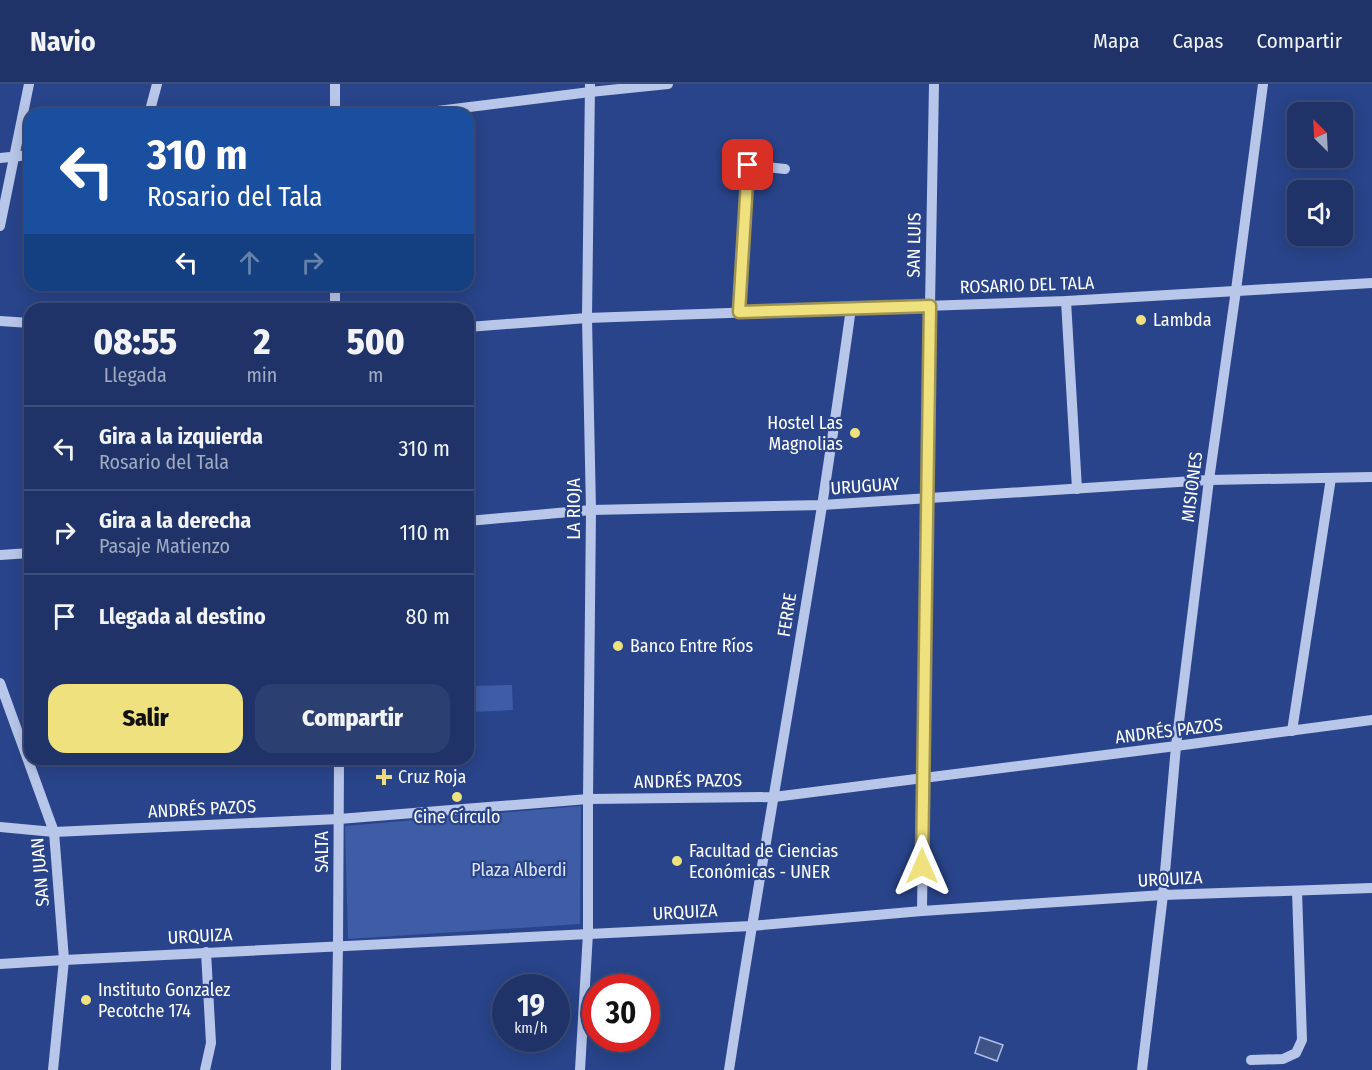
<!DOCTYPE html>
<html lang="es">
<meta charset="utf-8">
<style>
:root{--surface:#1f3368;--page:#2c3f71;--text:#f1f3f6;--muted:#a1aac0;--line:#3c4e7c;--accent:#f0e17f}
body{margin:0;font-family:"Fira Sans Condensed",sans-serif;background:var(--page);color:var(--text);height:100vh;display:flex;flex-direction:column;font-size:22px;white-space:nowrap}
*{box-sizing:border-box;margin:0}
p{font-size:20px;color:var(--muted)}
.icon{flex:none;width:33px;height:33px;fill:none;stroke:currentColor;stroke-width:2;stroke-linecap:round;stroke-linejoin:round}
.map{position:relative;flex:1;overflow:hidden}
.panel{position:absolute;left:24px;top:219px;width:450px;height:462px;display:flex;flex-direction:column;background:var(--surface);border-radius:18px;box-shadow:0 3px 15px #0003,0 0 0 2px var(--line)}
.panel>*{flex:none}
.top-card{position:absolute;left:24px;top:24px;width:450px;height:183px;border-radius:18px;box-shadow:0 3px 15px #0003,0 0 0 2px var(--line);background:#1a4fa0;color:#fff;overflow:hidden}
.needle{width:39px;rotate:336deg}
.tools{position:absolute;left:1287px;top:18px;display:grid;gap:12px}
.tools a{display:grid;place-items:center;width:66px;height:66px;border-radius:12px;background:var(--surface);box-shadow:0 3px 15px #0003,0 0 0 2px var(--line);font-size:30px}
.speed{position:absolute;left:492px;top:890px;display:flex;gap:12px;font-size:30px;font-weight:700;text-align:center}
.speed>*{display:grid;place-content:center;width:78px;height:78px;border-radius:50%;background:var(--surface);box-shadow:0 3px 15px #0003,0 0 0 2px var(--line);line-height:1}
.speed small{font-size:15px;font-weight:400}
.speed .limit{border:9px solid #d22;background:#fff;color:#111}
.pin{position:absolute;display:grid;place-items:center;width:51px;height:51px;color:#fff;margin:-26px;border-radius:12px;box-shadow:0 3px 9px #0006}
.me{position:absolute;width:66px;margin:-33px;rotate:0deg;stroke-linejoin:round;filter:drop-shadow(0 0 4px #0008)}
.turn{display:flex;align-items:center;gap:21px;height:126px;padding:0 24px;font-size:27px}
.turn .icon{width:78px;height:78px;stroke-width:2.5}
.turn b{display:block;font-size:42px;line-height:51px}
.lanes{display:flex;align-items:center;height:57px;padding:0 24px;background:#0003;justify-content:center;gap:30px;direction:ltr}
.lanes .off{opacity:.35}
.eta{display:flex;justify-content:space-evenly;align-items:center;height:102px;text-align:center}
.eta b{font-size:36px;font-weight:800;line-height:42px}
.primary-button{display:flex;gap:12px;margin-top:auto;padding:12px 24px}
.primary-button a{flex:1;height:69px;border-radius:18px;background:var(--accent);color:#111;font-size:24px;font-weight:800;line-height:69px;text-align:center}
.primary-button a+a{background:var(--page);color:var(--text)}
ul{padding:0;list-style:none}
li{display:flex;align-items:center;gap:18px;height:84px;padding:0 24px;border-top:2px solid var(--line)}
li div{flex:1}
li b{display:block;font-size:22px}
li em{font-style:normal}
header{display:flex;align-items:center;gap:36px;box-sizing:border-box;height:84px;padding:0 30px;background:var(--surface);border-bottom:2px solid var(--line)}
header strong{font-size:28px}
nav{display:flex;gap:33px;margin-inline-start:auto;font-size:21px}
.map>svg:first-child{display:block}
</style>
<header>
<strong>Navio</strong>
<nav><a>Mapa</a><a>Capas</a><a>Compartir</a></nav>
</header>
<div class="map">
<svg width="1372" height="986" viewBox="0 0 1372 986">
<rect width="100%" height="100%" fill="#29448a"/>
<g fill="#3e5da6">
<polygon points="512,601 513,626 472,628 471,602"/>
<polygon points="581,722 580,840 348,855 345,742"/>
</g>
<polygon fill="#3f5386" stroke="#acbfe9" stroke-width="1.5" points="980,953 1003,961 997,977 975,969"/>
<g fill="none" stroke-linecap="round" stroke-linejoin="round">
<g stroke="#b8c6e9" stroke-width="10">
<polyline points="335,0 335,30"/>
<polyline points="149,30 157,0"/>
<polyline points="413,30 590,8 668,0"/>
<polyline points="0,74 30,71"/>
<polyline points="0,142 29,0"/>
<polyline points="335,201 335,225"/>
<polyline points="1066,217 1077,405"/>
<polyline points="739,228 748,81 785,85"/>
<polyline points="0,237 30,239"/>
<polyline points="468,243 587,234 1066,217 1372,199"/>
<polyline points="468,437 591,426 822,421 1209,396 1372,393"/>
<polyline points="0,471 30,469"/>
<polyline points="0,599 54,748 64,876 53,986"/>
<polyline points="1292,647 1331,394"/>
<polyline points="0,743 54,748 339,735 588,715 774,713 1176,662 1372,636"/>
<polyline points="922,827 930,222 934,0"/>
<polyline points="0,880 64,876 751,842 922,827 1163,811 1372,804"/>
<polyline points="1251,976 1283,975 1296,969 1302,956 1297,807"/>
<polyline points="205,986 211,959 206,868"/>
<polyline points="336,986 338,862 339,675"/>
<polyline points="580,986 588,849 588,715 591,426 587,234 590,0"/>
<path d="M729,986C758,797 792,610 822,422C832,356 842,290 851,224"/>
<polyline points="1142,986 1163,811 1176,662 1209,396 1236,206 1263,0"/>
</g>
</g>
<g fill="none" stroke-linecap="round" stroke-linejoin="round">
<g stroke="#9c9253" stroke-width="15">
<polyline id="route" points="748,81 739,228 930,222 922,782"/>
</g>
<use href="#route" stroke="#f0e17f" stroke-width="10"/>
</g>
<g fill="#f0e17f" stroke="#29448a" stroke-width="2">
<circle cx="1141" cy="236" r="6"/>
<circle cx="855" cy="349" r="6"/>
<circle cx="618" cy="562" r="6"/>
<path d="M381 684h6v6h6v6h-6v6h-6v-6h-6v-6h6z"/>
<circle cx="457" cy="713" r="6"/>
<circle cx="677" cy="777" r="6"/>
<circle cx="86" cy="916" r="6"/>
</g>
<g text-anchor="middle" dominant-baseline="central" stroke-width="4.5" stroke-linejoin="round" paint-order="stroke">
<g font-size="18" fill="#fff" stroke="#29448a">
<text transform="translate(914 161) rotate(-89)">SAN LUIS</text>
<text transform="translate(1027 201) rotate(-2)">ROSARIO DEL TALA</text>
<text transform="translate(865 402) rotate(-4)">URUGUAY</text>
<text transform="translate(1192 403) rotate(-83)">MISIONES</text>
<text transform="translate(574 425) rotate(-90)">LA RIOJA</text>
<text transform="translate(787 531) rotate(-81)">FERRE</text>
<text transform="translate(1169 647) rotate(-7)">ANDRÉS PAZOS</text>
<text transform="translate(688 697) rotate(-1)">ANDRÉS PAZOS</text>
<text transform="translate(202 725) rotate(-3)">ANDRÉS PAZOS</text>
<text transform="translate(322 768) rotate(-90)">SALTA</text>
<text transform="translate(40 788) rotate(-95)">SAN JUAN</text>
<text transform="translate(1170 795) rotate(-3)">URQUIZA</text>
<text transform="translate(685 828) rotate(-3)">URQUIZA</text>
<text transform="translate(200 852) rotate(-3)">URQUIZA</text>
</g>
<g font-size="18" fill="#fff" stroke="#29448a" text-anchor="start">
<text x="1153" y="236">Lambda</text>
<text x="843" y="339" text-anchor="end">Hostel Las<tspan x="843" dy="21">Magnolias</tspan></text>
<text x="630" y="562">Banco Entre Ríos</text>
<text x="398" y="693">Cruz Roja</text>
<text x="457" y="733" text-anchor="middle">Cine Círculo</text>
<text x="689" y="767">Facultad de Ciencias<tspan x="689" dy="21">Económicas - UNER</tspan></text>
<text x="98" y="906">Instituto Gonzalez<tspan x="98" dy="21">Pecotche 174</tspan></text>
</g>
<g font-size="18" fill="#dbe4f7" stroke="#29448a">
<text x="519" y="786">Plaza Alberdi</text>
</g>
</g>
</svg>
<div class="tools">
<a><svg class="needle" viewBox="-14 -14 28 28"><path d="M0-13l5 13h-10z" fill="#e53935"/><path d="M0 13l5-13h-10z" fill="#a1aac0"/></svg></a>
<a><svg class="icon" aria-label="sound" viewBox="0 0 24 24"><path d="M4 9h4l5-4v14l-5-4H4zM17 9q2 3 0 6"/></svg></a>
</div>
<div class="speed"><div>19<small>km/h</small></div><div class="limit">30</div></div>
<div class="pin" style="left:748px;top:81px;background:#d93025"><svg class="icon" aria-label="arrive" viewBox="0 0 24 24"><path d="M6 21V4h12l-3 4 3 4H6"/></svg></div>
<svg class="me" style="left:922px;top:782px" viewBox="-20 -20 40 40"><path d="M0-17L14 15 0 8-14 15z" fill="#f0e17f" stroke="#fff" stroke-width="4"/></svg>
<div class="top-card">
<div class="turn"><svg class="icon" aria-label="left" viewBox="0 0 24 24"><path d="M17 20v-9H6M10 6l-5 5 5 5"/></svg><div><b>310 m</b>Rosario del Tala</div></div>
<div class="lanes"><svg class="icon" aria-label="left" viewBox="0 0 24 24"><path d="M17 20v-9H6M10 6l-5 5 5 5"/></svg><svg class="icon off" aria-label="ahead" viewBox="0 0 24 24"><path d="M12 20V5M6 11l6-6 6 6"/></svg><svg class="icon off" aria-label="right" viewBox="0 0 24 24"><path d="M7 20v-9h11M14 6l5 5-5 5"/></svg></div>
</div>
<section class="panel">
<div class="eta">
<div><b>08:55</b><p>Llegada</p></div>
<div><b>2</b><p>min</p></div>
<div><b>500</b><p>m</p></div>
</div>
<ul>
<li><svg class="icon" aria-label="left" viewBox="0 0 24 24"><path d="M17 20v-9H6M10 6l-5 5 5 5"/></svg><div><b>Gira a la izquierda</b><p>Rosario del Tala</p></div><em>310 m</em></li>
<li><svg class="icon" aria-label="right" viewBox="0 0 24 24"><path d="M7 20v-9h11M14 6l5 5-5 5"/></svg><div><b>Gira a la derecha</b><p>Pasaje Matienzo</p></div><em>110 m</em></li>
<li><svg class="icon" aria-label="arrive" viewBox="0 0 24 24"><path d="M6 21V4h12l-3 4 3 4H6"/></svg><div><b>Llegada al destino</b></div><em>80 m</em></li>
</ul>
<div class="primary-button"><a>Salir</a><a>Compartir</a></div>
</section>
</div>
